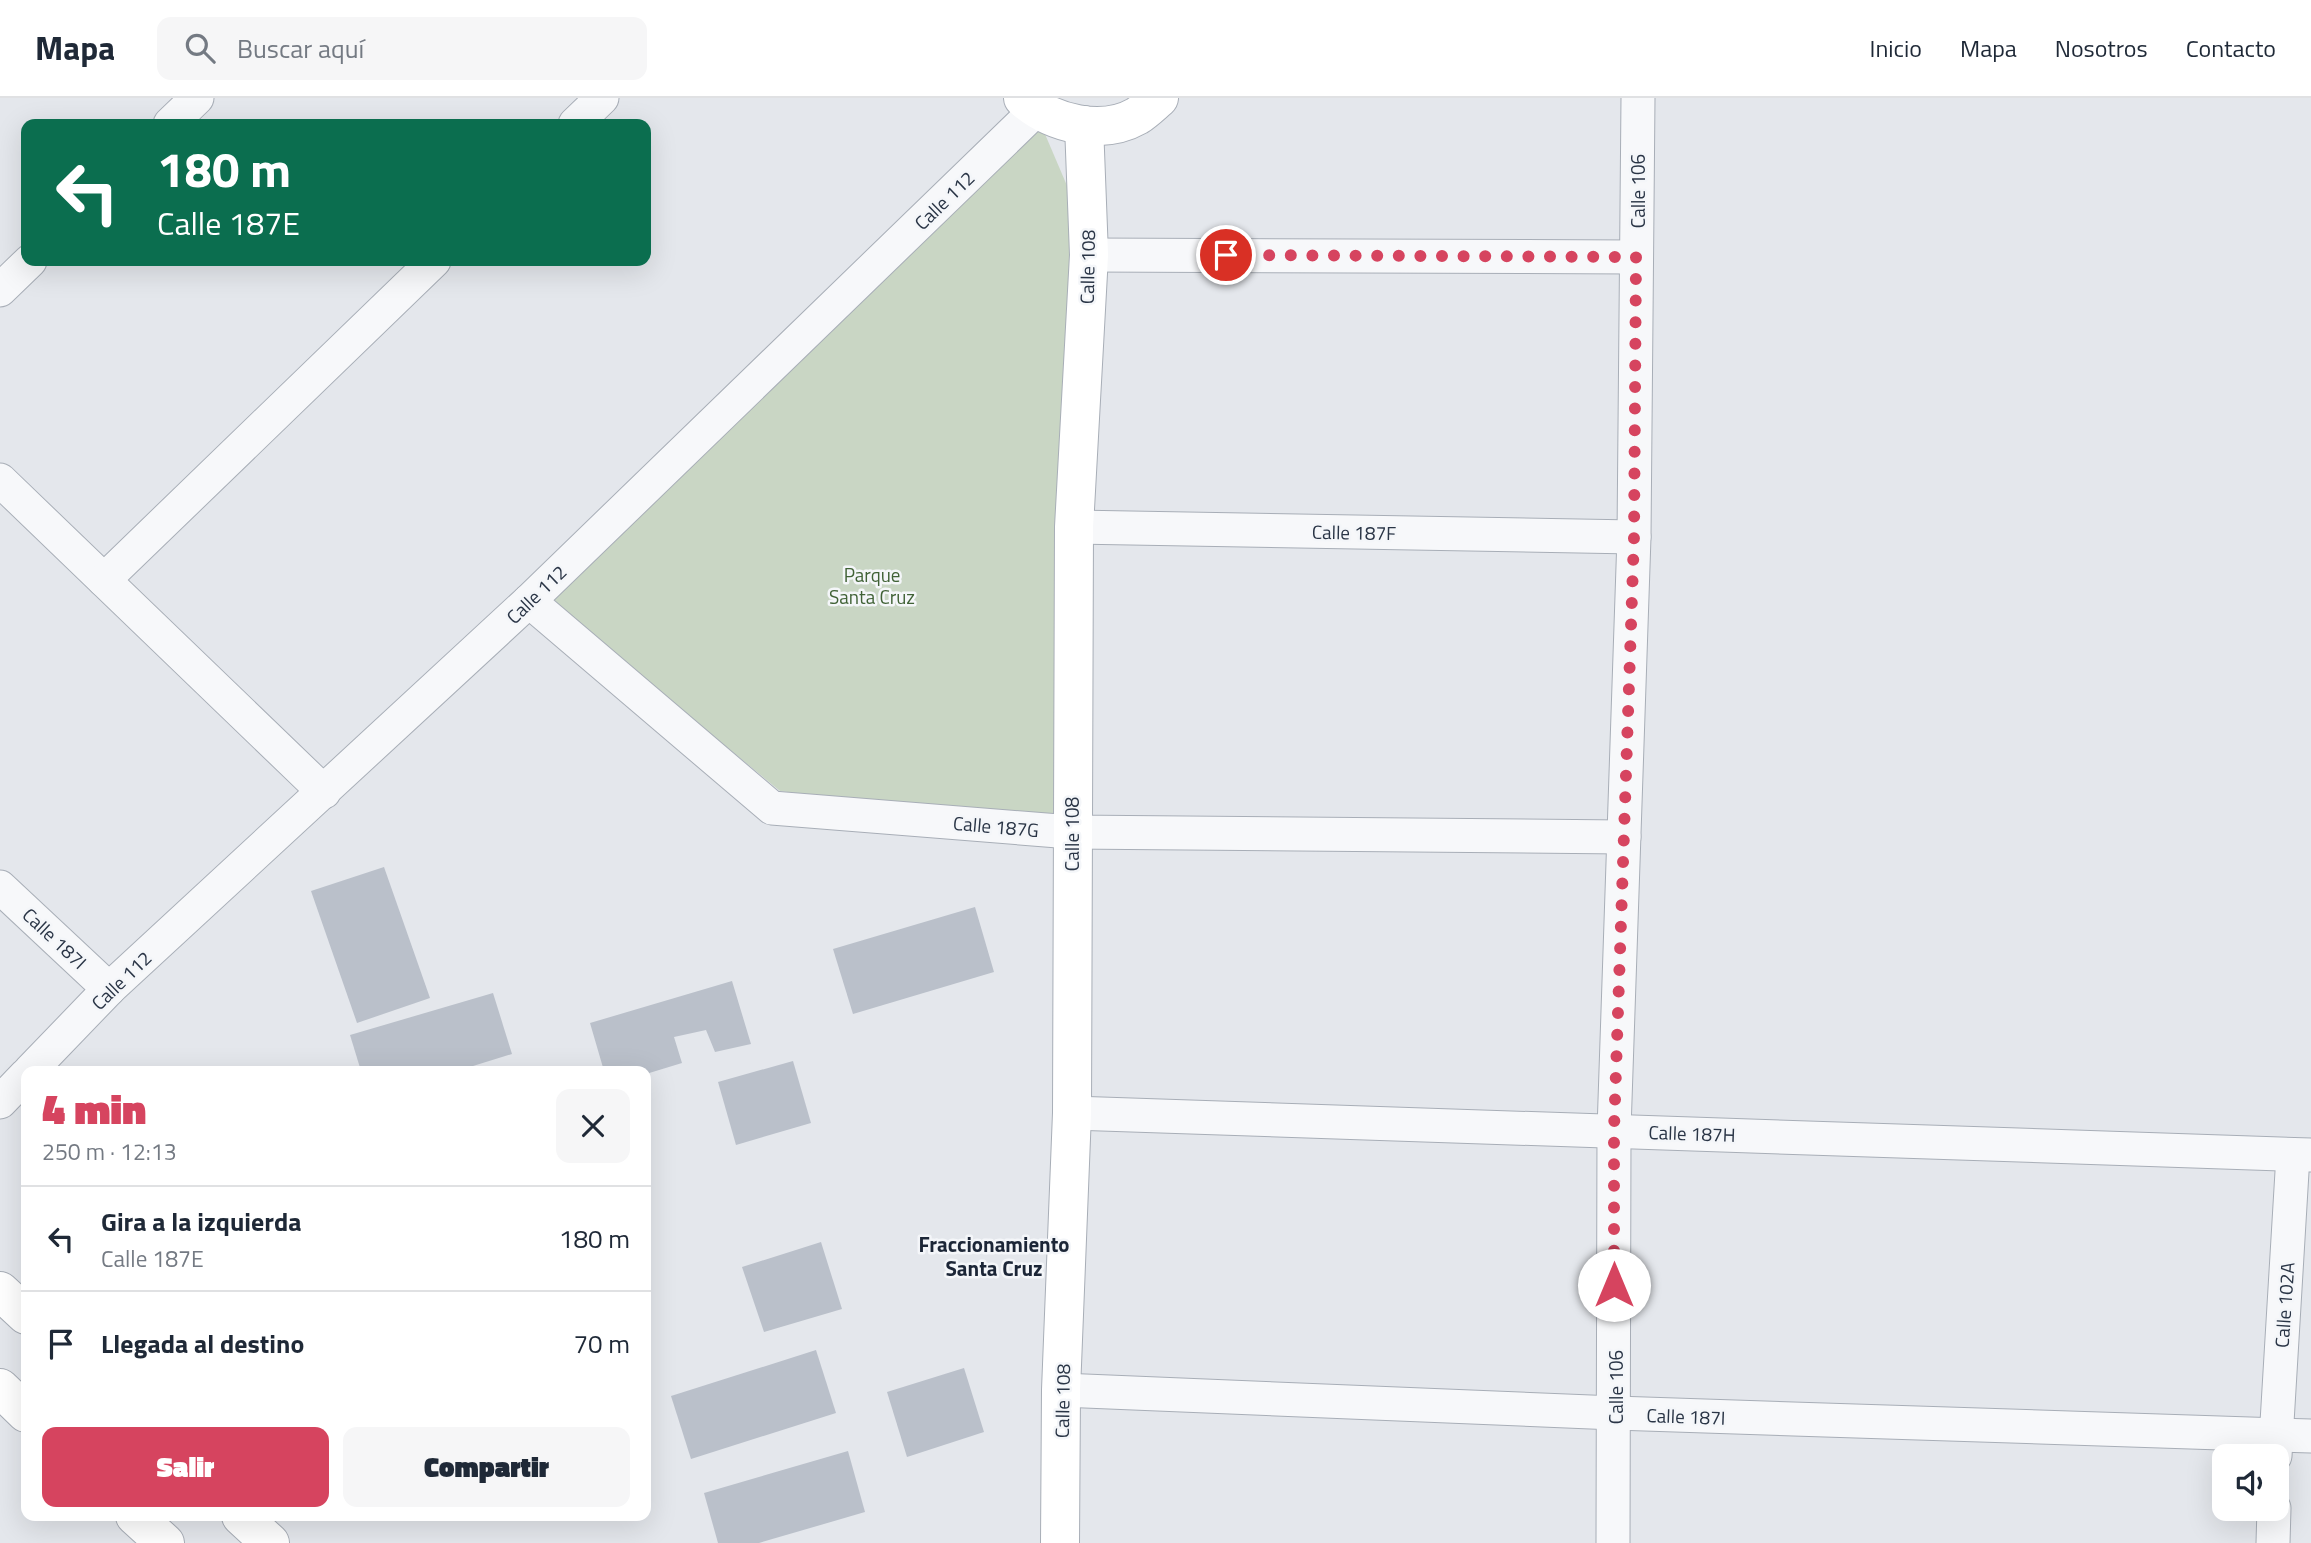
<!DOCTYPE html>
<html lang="es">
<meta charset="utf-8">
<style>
:root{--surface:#fff;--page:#f6f6f7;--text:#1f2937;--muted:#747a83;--line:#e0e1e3;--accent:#d6445f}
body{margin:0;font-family:"Titillium Web",sans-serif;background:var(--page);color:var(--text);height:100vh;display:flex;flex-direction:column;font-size:26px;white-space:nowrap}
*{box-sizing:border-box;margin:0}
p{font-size:23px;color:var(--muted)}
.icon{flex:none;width:38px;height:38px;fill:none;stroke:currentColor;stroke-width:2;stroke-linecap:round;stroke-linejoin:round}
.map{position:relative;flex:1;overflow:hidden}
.sheet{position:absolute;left:21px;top:968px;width:630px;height:455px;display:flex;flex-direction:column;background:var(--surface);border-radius:14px;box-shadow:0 7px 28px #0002}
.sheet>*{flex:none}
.top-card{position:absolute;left:21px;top:21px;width:630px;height:147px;border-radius:14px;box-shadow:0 7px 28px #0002;background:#0b6e4f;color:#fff;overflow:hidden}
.controls{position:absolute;left:2212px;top:1346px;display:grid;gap:14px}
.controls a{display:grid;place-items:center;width:77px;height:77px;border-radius:14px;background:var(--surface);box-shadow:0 7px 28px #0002;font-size:35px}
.pin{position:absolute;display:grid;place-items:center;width:60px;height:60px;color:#fff;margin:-30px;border:4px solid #fff;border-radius:50%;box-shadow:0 2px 7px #0007}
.me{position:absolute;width:77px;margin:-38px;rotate:0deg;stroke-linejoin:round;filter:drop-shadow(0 0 5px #0008)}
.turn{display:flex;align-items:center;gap:24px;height:147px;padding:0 21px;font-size:32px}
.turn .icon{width:91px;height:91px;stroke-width:2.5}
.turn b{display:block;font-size:49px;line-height:60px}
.round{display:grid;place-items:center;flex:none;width:74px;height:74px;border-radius:14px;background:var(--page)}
.summary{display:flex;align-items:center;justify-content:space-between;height:119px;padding:0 21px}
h1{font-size:42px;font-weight:800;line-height:52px;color:var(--accent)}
.button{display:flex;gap:14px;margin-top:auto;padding:14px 21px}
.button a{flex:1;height:80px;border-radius:14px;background:var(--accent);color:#fff;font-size:28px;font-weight:800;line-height:80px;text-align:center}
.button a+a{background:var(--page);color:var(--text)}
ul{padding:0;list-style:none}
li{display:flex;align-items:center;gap:21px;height:105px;padding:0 21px;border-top:2px solid var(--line)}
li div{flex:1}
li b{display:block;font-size:26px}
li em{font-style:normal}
header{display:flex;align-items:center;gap:42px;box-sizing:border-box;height:98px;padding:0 35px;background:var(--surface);border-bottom:2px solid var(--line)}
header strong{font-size:33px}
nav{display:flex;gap:38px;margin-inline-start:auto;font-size:24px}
.search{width:490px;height:63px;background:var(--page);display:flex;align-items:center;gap:18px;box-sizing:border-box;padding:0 24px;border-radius:14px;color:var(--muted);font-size:26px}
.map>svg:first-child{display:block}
</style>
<header>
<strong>Mapa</strong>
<div class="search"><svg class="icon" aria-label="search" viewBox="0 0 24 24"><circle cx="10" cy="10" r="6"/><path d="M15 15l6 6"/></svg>Buscar aquí</div>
<nav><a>Inicio</a><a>Mapa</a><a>Nosotros</a><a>Contacto</a></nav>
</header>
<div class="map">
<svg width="2311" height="1445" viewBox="0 0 2311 1445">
<rect width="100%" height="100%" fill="#e4e7ec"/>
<polygon fill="#c9d6c4" points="1039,22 1097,158 1078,731 780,693 548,502"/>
<g fill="#bac0ca">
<polygon points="384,769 430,900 357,925 311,793"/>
<polygon points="975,809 994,874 853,916 833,851"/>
<polygon points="732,883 751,946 715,954 706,932 674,939 682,965 646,976 646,973 604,973 590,925"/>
<polygon points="493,895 512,956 457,973 361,973 350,937"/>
<polygon points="793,963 811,1025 736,1047 718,984"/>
<polygon points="821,1144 842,1211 764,1234 742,1169"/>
<polygon points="816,1252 836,1315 691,1361 671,1298"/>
<polygon points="964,1270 984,1334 907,1359 887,1294"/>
<polygon points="848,1353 865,1414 759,1445 718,1445 704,1395"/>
</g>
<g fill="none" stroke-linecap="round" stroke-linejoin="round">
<g stroke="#a8aeb7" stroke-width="35">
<g id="street">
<polyline points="170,26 197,0"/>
<polyline points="575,26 602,0"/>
<polyline points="1089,157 1636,159"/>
<polyline points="0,192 30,163"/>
<polyline points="0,382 324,694"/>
<polyline points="1074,429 1634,439"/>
<polyline points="104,482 434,163"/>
<polyline points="529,503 772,710 1071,734 1624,739"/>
<polyline points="0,789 109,891"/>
<polyline points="30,973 109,891 529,503 1036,12"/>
<polyline points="0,1004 26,977"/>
<polyline points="1072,1015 2311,1057"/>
<polyline points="1061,1292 1615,1315 2311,1338"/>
<polyline points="2275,1358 2293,1057"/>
<polyline points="1613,1445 1614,1032 1634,439 1638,0"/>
<polyline points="2273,1445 2274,1410"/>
</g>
</g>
<g stroke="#a8aeb7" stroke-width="40">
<g id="secondary">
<path d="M1023,0C1052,26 1102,38 1137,18C1145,13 1152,6 1159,0"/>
<polyline points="0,1193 26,1217"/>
<polyline points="0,1290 26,1315"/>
<polyline points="135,1418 165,1445"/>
<polyline points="241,1418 270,1445"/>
<polyline points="1060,1445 1061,1292 1072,1015 1074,429 1089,157 1084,27"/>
</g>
</g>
<use href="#street" stroke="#f7f8fa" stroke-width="33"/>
<use href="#secondary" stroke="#fff" stroke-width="38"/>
</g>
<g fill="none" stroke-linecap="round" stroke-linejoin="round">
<polyline stroke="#d6445f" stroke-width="12" stroke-dasharray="0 21.6" points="1226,157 1636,159 1634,439 1614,1032 1614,1187"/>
</g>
<g text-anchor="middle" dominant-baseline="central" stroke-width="5" stroke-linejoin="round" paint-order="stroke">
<g font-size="19" fill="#2a3546" stroke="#f4f6f9">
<text transform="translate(1637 93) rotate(-90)">Calle 106</text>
<text transform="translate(944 102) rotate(-44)">Calle 112</text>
<text transform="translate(1087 169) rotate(-89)">Calle 108</text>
<text transform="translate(1354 434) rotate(1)">Calle 187F</text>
<text transform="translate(536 496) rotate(-44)">Calle 112</text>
<text transform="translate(996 728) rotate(5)">Calle 187G</text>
<text transform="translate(1071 736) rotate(-90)">Calle 108</text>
<text transform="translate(55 840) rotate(43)">Calle 187I</text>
<text transform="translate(121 882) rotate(-44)">Calle 112</text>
<text transform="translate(1692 1035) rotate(2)">Calle 187H</text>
<text transform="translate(2284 1207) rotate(-86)">Calle 102A</text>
<text transform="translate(1615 1289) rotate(-90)">Calle 106</text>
<text transform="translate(1062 1303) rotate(-89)">Calle 108</text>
<text transform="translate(1686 1318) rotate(2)">Calle 187I</text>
</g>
<g font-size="19" fill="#406236" stroke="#f4f6f9">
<text x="872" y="476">Parque<tspan x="872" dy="22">Santa Cruz</tspan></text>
</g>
<g font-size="21" font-weight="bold" fill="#1c2637" stroke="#f4f6f9">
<text x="994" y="1146">Fraccionamiento<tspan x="994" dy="24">Santa Cruz</tspan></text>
</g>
</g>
</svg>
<div class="controls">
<a><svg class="icon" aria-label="sound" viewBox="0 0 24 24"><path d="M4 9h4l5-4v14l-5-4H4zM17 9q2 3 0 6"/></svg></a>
</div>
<div class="pin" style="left:1226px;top:157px;background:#d93025"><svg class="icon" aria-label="arrive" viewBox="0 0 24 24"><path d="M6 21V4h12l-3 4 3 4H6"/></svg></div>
<svg class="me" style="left:1614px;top:1187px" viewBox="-20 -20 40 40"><circle r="19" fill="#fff"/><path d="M0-13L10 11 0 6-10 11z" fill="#d6445f"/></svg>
<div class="top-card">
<div class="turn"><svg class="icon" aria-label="left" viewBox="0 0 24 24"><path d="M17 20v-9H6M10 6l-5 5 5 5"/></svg><div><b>180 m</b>Calle 187E</div></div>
</div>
<section class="sheet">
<div class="summary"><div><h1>4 min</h1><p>250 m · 12:13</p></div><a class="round"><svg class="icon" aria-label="close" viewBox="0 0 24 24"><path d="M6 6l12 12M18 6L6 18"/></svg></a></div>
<ul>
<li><svg class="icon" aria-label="left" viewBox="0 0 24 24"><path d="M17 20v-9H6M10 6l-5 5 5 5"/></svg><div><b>Gira a la izquierda</b><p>Calle 187E</p></div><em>180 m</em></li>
<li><svg class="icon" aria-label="arrive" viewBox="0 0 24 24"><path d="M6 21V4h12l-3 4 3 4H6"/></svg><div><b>Llegada al destino</b></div><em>70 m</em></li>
</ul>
<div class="button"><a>Salir</a><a>Compartir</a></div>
</section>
</div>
